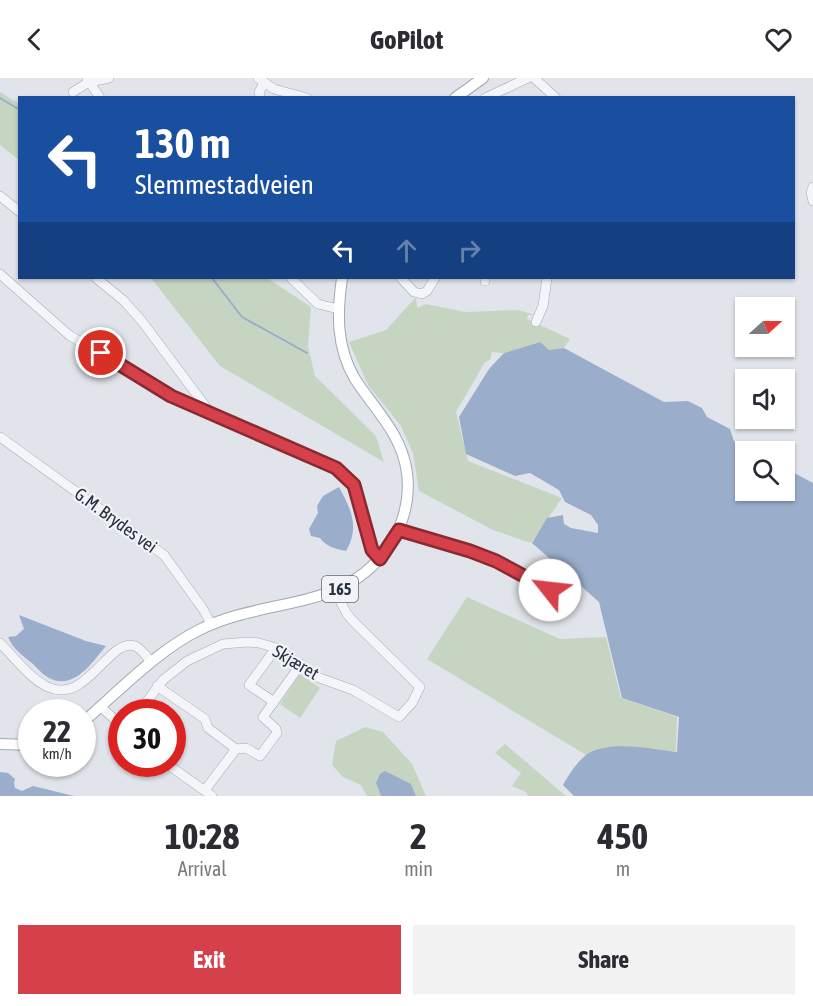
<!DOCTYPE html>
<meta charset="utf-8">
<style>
:root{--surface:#fff;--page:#f2f2f3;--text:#2b2b33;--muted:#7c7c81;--accent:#d5404a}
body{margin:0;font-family:"Asap Condensed",sans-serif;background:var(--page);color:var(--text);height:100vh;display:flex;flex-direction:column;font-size:22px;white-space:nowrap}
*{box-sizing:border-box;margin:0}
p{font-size:20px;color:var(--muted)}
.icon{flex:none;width:33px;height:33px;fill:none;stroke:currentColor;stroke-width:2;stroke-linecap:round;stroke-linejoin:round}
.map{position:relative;height:718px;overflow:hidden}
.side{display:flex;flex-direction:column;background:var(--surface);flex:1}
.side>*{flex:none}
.hud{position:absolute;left:18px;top:18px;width:777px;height:183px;border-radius:0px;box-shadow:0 2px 4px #0004;background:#1a4fa0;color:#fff;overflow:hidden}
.needle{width:39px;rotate:69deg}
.fabs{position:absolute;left:735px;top:219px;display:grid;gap:12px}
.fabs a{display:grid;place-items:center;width:60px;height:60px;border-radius:0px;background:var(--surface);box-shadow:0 2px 4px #0004;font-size:30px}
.speed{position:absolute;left:18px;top:621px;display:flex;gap:12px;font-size:30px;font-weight:700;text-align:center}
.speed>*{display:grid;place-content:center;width:78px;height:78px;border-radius:50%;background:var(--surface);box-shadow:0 2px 4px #0004;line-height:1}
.speed small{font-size:15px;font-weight:400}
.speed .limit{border:9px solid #d22;background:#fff;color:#111}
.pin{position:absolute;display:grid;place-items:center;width:51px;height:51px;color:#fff;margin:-26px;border:3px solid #fff;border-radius:50%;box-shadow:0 2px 6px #0007}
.me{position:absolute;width:66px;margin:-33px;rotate:299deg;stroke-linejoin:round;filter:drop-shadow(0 0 4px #0008)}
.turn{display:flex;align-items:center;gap:21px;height:126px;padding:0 18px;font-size:27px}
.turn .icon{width:78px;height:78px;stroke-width:2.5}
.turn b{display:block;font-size:42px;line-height:51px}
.lanes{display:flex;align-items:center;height:57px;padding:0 18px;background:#0003;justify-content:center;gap:30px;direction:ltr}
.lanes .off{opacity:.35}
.eta{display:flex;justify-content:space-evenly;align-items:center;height:102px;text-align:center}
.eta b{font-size:36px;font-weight:700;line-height:42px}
.cta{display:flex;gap:12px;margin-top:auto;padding:12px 18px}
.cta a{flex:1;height:69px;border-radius:0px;background:var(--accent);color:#fff;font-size:24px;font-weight:700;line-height:69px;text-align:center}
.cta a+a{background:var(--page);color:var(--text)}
header{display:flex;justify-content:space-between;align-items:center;height:78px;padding:0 18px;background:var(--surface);font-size:27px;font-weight:700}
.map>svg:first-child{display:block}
</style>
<header><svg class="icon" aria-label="back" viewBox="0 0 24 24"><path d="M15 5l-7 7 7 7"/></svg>GoPilot<svg class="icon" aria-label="heart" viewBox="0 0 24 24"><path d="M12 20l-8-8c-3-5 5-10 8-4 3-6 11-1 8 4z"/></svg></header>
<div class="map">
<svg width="813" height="718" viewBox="0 0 813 718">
<rect width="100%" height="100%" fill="#e1e4ea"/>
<g fill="#c5d5c2">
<polygon points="0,14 19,26 19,82 0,67"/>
<polygon points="151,200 267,200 311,229 308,268 315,298 376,358 384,384 220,288"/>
<polygon points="416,219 417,230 426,226 465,234 518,232 535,237 528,237 527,241 570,261 564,270 549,272 539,264 504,275 492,274 490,282 485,284 456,334 468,383 562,420 531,465 493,452 419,413 413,375 401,348 368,307 349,264 386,252"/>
<polygon points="467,519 560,561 606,559 621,620 677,639 676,673 599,680 596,683 427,581"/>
<polygon points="300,596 320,610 300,640 280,626"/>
<polygon points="365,649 383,654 412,686 426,718 416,718 411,706 376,705 381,718 367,718 361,707 343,699 332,687 336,663"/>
<polygon points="505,666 566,718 528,718 526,714 512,708 521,695 495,675"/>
</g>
<g fill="#9aaecc">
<path d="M540,264L549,272L564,270L664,324L688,323L702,330L707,339L730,351L734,363L764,366L779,373L746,374V412H784L785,390L813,405V718H574L563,707C569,696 578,682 589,675C612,662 653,671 677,674L679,639L622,620L599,524L532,465L547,440L563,437L564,446L571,450L598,455V447L591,437L565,424L559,412L530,395L515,398L466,376L459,339L489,291L504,275Z"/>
<path d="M339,409C351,431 360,449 346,473C337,471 326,469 320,460L311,458L309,451L318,435L317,428L323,418Z"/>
<path d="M19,537L86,563L106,568C92,584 76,611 51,601C44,598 38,591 33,586C23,578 13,571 8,559L16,558L24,551Z"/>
<polygon points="385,693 411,706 416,718 381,718 376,705 380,696"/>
<polygon points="0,694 8,695 15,701 14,705 15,710 22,713 33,708 74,718 0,718"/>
</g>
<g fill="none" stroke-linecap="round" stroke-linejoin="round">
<g stroke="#9aaecc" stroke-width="2">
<polyline points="0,20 20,32"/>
<polyline points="212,200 242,239 307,275"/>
</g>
<g stroke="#a6aab5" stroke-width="10">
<g id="minor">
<polyline points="87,0 100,20"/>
<polyline points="258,0 274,11 307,20"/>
<polyline points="534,0 556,20"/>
<polyline points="73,14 89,4 109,0"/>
<polyline points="260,20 259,14 264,5"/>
<polyline points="485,20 528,0"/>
<polyline points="813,109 811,115 813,123"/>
<polyline points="0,118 20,134"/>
<polyline points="0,196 69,257 171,317 336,390 354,407 372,472 380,481"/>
<polyline points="96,200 123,222 141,242 209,333"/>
<polyline points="291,200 318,226 338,231"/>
<polyline points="401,200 414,214 422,216 427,213 435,200"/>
<polyline points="485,203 485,200"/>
<polyline points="536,244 543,228 547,200"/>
<polyline points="0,359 164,477 203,531 211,546"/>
<polyline points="399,452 469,473 496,483 550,512"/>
<path d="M0,565C14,579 30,601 48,609C87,627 109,559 135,568C141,570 147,579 151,584"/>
<polyline points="157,608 205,641 208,650 236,671"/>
<polyline points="274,624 249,607 276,570"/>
<polyline points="101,629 122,648"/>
<polyline points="139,634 163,602 187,583 223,566 247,564 259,565 276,570 317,599 353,612 399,639 412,625 420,609 354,544 347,536 335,513"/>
<polyline points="167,686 212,718"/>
<polyline points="205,712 236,671 246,670 260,678 277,655 276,651 263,639 301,586"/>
</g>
</g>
<g stroke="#a0a7b7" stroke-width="12">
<g id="major">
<polyline points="455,20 483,0"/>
<path d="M82,645C119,613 157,573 199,552C268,517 351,536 394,460C405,440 410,418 407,395C402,356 375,332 355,301C336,269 337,235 342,200"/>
<polyline points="0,666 32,667"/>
</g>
</g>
<use href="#minor" stroke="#f4f5f8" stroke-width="9"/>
<use href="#major" stroke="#fff" stroke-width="10"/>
</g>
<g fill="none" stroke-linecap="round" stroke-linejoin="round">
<g stroke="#8a2a30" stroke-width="15">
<polyline id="route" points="101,275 171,318 336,390 354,407 372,472 380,481 399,452 470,473 496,483 550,512"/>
</g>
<use href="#route" stroke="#d5404a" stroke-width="10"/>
</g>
<g text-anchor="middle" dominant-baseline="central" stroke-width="4.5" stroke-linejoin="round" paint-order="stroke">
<rect fill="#f1f3f8" stroke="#646a79" stroke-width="1.5" x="322" y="498" width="36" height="26" rx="4.5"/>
<g font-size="16" font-weight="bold" fill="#283043">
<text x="340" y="511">165</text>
</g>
<g font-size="18" fill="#283043" stroke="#f1f3f8">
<text transform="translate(116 442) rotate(36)">G.M. Brydes vei</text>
<text transform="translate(296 584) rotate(31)">Skjæret</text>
</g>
</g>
</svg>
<div class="fabs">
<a><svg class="needle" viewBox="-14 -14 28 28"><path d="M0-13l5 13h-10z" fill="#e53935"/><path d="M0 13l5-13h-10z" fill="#7c7c81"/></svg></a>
<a><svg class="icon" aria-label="sound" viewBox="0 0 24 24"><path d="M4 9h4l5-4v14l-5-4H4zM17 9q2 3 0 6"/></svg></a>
<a><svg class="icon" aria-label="search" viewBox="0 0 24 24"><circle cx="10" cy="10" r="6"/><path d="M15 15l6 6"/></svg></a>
</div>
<div class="speed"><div>22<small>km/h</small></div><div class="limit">30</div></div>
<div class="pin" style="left:101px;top:275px;background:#d93025"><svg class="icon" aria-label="arrive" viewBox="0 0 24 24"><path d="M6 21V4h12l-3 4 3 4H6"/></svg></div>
<svg class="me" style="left:550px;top:512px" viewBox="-20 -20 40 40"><circle r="19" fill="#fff"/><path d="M0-13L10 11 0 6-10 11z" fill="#d5404a"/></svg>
<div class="hud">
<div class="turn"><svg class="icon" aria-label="left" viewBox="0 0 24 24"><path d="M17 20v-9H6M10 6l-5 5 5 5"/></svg><div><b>130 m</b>Slemmestadveien</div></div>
<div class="lanes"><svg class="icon" aria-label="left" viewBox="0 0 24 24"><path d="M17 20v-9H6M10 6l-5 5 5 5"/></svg><svg class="icon off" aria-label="ahead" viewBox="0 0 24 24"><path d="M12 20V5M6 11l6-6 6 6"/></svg><svg class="icon off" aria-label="right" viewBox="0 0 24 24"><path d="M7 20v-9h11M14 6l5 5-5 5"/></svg></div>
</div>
</div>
<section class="side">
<div class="eta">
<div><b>10:28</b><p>Arrival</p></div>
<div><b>2</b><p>min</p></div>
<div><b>450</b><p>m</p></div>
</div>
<div class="cta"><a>Exit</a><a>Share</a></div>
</section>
